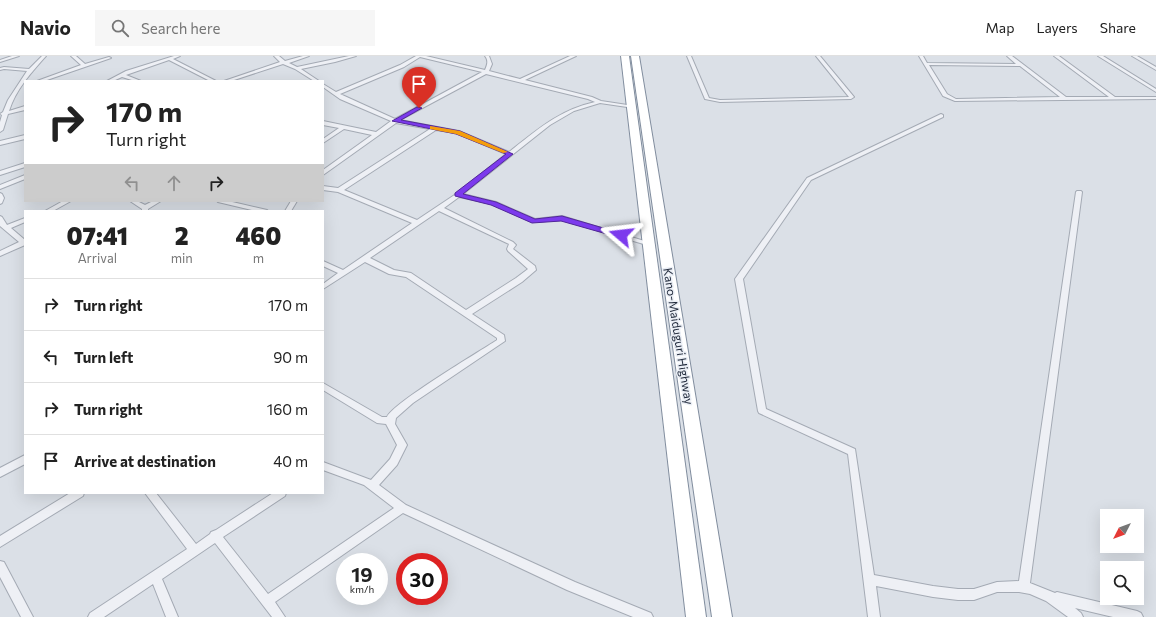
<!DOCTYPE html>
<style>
:root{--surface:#fff;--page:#f6f6f6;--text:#222;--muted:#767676;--line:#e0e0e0}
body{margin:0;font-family:Commissioner,sans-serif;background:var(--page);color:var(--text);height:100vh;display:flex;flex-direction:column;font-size:15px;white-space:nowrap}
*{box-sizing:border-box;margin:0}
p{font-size:13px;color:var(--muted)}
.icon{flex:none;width:22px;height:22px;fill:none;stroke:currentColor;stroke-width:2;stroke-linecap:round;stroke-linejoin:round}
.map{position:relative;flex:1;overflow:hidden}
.side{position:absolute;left:24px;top:154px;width:300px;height:284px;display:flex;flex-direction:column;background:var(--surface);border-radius:0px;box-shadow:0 4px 16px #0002}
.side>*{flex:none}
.guide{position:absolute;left:24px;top:24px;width:300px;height:122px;border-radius:0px;box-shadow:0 4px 16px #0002;background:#fff;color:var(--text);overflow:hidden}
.needle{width:26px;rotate:228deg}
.fabs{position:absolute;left:1100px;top:453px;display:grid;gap:8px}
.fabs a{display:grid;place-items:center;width:44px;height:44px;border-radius:0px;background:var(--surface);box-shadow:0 4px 16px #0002;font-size:20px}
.speed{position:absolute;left:336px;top:497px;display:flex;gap:8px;font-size:20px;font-weight:700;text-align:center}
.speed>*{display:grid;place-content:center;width:52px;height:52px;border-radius:50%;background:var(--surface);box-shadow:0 4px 16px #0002;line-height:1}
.speed small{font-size:10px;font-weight:400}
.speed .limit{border:6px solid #d22;background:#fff;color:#111}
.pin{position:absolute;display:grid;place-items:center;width:34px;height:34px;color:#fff;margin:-41px -17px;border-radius:50% 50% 50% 0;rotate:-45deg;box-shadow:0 0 4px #0007}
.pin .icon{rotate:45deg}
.me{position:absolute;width:44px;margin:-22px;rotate:287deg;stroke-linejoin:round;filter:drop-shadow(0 0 3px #0008)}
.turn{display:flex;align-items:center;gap:14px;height:84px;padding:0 16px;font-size:18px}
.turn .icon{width:52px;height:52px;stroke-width:2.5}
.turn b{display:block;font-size:28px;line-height:34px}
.lanes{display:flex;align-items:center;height:38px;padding:0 16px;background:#0003;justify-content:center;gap:20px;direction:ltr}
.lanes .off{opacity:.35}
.eta{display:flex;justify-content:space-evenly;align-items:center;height:68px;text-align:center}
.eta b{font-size:24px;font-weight:800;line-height:28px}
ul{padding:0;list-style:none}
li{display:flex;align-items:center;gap:12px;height:52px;padding:0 16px;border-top:1px solid var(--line)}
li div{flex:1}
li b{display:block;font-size:15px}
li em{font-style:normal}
header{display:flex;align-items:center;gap:24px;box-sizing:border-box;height:56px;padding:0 20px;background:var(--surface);border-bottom:1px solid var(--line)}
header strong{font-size:19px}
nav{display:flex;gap:22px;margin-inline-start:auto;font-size:14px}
.search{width:280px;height:36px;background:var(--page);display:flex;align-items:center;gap:10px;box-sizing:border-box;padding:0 14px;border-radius:0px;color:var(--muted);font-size:15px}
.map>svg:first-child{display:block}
</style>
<header>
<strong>Navio</strong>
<div class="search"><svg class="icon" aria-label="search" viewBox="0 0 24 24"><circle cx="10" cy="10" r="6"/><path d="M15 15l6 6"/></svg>Search here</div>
<nav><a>Map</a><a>Layers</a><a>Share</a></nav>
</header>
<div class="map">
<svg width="1156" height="561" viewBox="0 0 1156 561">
<rect width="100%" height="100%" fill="#dbe0e7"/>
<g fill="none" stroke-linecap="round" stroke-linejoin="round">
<g stroke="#a4aab4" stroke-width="2">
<g id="minor">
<polygon points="12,0 19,0 0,6 0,4"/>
<path d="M42,0H46C31,17 16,33 9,55L25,50V54L8,58L3,74L0,76V66L2,59L0,58L3,56L8,44L27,15L4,13L0,14V12L4,11L29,13Z"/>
<polygon points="71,0 76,0 85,8 109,1 111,2 44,25 37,25 81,9"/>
<polygon points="174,0 180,0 173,3 216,25 210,25 169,4 126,19 141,25 135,25 122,21 113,25 107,25 126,15"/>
<polygon points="274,0 279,0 285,5 303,0 309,0 289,7 297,11 349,0 356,0 335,6 301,13 319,25 314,25 295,13 283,8 231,25 224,25 280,6"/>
<path d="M416,0H426L485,14C487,9 489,5 485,0H489L492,8L489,15L520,23L570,0H576L525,24L592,41L601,45L634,50V52L600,47L574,55L550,69L463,138L496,146L535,163L562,160L651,187L652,188L649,190L647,189L562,164L532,166L492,148L459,141L444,152L513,186L516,189L513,193L535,210L536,214L522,226L472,258L504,279L505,285L413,347L396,362L395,368L407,389L397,409L379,429L406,449L575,526L651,557L653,561H633L567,534L403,457L275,546L285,561H272L215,487L162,523L178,561H166L153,528L104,561H88L90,557L187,493L145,437H156L196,488L210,478L211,476L216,474L273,437H286L285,440L223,481L268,538L394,452L364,429L323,414V406L371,424L390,403L397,389L386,368L377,367L323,334V327L382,361H387C393,347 479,296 497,284V282L406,221L389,218L365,206L323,233V228L338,217L323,210V205L343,214L412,167L338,136L323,134V130L338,132L430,73L396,67L323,119V114L372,79L344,73L323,87V83L339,72L323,69V65L376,76L391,65L340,43L323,31V28L336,36L400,9ZM420,1L482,16L395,63L340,38L404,11ZM486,18L588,43L595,46C559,54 537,74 509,96L459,75L400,64ZM436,74L456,77L506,98L456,138L417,164L344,134ZM439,155L509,188L507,193L508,195L528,213L516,222L466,254L411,217L394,214L370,202Z"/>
<polygon points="687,0 691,0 709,42 720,44 849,41 816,0 820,0 854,41 851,43 720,46 705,43"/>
<path d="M919,0H923L927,7L1016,8L1007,0H1012L1066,41H1109L1054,0H1059L1115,41H1156V43L955,45L943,40ZM929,9L1020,10L1060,41L956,43L947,38Z"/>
<polygon points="1098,0 1103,0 1156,33 1156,36"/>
<polygon points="1132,0 1137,0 1156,11 1156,14"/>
<polygon points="941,58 943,59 943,61 811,124 743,223 766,353 855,393 874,519 933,530 958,533 974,533 997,526 1019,525 1076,136 1077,135 1081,135 1082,136 1030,527 1055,537 1057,536 1137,555 1141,557 1143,561 1113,561 1075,552 1081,557 1083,561 1068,561 1046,545 1030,538 1019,536 997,536 974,544 958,544 933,541 876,530 880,561 868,561 848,398 759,357 758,355 735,223 807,122"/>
<polygon points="25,79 25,83 0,89 0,85"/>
<polygon points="25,107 25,111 0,119 0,115"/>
<polygon points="25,119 25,123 0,133 0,129"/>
<polygon points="0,137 2,138 4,142 2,147 0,148"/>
<polygon points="63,145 71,145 53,155 45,155"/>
<polygon points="130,145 137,145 145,149 153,145 161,145 148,153 148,155 142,155 142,153"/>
<polygon points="217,145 228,145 267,154 268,155 256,155 218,146"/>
<polygon points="291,145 297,145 291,155 285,155"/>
<polygon points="0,160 2,161 7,169 25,162 25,166 11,172 25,184 25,189 0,200 0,195 19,186 0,170"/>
<polygon points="25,399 25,408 0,421 0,412"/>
<polygon points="70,437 84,437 83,440 0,491 0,480"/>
<polygon points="0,505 4,506 33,561 21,561 0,521"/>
</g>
</g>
<g stroke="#818d9e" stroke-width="2">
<g id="trunk">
<polygon points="621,0 629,0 706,561 686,561"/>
<polygon points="631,0 639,0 732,561 712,561"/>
</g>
</g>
<use href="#minor" fill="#eef0f5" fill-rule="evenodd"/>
<use href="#trunk" fill="#fff" fill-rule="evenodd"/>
</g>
<polygon fill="#7c3aed" stroke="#51269a" points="417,51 422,52 401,64 460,75 513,98 463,138 496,146 535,163 562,160 624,178 625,179 621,182 561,165 532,167 491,149 455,140 455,137 506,98 456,78 392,65"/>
<polygon fill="#f59e0b" points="430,70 460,75 508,96 503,97 456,78 430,73"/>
<g text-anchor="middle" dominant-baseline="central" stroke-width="3" stroke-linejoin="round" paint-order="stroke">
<g font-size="12" fill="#242d3e" stroke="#eaeef5">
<text transform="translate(679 280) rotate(81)">Kano-Maiduguri Highway</text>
</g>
</g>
</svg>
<div class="fabs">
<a><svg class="needle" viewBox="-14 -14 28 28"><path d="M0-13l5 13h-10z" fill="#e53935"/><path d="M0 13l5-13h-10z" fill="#767676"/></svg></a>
<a><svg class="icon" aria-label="search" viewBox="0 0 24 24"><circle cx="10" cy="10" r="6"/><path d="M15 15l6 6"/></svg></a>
</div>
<div class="speed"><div>19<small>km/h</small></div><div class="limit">30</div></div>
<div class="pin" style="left:419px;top:52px;background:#d93025"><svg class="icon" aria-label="arrive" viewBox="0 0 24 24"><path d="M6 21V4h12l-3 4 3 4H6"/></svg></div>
<svg class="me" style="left:621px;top:179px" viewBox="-20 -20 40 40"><path d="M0-17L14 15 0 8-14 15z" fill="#7c3aed" stroke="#fff" stroke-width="4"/></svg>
<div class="guide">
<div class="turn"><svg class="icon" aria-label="right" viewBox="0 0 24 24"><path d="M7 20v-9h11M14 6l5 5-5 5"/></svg><div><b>170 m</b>Turn right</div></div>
<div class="lanes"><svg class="icon off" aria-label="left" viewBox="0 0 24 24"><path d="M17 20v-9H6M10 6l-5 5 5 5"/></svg><svg class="icon off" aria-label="ahead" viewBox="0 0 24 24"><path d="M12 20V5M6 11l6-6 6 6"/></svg><svg class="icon" aria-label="right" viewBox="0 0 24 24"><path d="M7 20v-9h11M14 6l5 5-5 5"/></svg></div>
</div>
<section class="side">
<div class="eta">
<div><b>07:41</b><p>Arrival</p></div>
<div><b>2</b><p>min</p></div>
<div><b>460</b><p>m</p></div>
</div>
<ul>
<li><svg class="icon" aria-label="right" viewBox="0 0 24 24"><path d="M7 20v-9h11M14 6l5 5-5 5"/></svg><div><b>Turn right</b></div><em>170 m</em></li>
<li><svg class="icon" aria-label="left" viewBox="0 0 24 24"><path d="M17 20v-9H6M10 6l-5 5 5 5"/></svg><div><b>Turn left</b></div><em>90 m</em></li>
<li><svg class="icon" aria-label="right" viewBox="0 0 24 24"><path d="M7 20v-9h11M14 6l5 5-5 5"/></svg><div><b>Turn right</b></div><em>160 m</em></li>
<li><svg class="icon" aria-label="arrive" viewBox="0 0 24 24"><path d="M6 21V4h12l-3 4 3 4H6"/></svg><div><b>Arrive at destination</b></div><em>40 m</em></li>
</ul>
</section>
</div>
